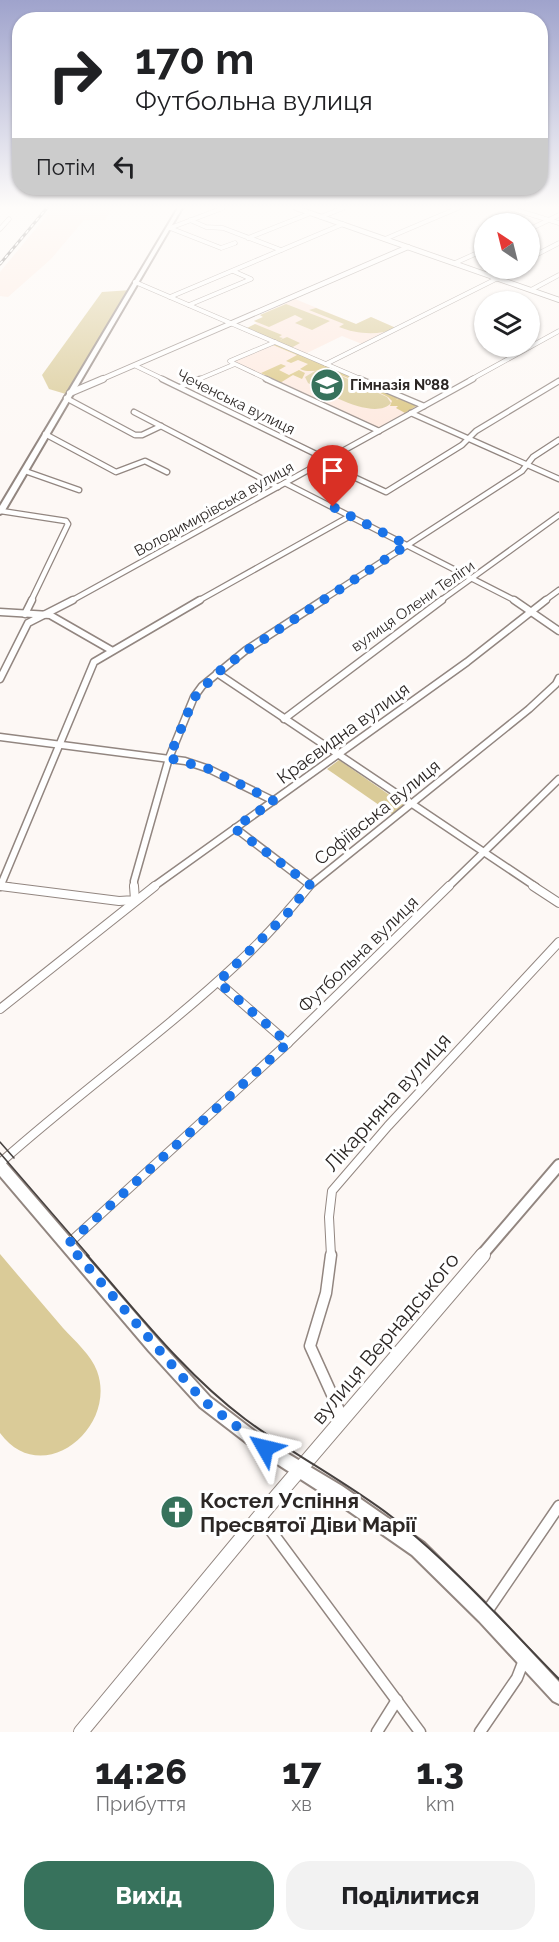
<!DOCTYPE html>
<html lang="uk">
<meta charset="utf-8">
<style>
:root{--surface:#fff;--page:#f2f2f2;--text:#202124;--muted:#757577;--accent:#37725c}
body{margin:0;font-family:Raleway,sans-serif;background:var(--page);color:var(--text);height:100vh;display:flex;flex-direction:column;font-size:22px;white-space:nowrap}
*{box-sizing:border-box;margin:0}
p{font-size:20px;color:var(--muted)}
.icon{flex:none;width:33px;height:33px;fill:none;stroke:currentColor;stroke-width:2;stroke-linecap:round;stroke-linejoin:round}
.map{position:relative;height:1732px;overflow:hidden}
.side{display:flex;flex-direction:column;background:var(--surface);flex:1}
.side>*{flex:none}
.hud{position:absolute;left:12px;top:12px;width:536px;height:183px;border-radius:24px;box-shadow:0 2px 4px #0004;background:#fff;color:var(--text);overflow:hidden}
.needle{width:39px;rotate:325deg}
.fabs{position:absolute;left:474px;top:213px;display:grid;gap:12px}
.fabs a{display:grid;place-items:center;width:66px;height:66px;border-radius:50%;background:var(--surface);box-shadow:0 2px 4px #0004;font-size:30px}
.pin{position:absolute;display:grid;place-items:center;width:51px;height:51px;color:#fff;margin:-62px -26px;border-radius:50% 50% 50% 0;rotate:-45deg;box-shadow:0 0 6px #0007}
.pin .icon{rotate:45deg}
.me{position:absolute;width:66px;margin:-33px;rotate:307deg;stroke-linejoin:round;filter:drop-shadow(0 0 4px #0008)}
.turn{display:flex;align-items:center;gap:21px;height:126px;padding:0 24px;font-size:27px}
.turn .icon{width:78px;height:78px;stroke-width:2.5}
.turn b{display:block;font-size:42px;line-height:51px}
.then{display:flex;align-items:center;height:57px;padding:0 24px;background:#0003;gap:12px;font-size:22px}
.eta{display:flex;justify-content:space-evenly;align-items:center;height:102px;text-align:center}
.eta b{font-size:36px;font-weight:800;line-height:42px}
.action{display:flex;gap:12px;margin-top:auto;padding:12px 24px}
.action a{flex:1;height:69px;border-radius:24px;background:var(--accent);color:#fff;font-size:24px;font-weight:800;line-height:69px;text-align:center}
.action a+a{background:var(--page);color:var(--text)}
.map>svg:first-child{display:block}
</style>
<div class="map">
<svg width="559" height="1732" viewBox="0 0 559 1732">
<rect width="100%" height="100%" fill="#fdf8f5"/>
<g fill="#fee9df">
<polygon points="53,208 113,208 105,220 84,220 51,259 8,297 0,296 0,272"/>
<polygon points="295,299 356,324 371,317 396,328 362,344 342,336 305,354 245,329 257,323 254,321 263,317 260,315"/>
<polygon points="275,342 424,406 379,431 230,361"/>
</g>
<g fill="#dacb98">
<polygon points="131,290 69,395 49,389 42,375 102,292"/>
<polygon points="286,304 330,321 312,330 295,323 303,319 295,315 269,327 254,321 263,317 260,315"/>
<path d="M316,308L356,324L371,317L396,328C379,336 356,334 339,327L344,324L309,310Z"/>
<polygon points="255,324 282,335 279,337 283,338 280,340 287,337 300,343 291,348 245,329"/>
<path d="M315,371L333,372L387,397L391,403C375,421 325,393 308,383L305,377Z"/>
<polygon points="339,760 404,805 392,814 327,769"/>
<path d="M0,1254C21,1279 42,1303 63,1328C75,1341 91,1355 97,1371C118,1428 42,1490 0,1433Z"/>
</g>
<g fill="#dac57f">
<path d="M275,344L399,397L396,400L400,398L418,405L405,413L396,408L398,406H390L392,401L388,397C370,388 351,378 332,372C320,368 310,374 300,369L308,364L298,360L291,363L286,361L297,355L273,345Z"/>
<polygon points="281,364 286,366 279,370 289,375 299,370 305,373 302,379 293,375 280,383 261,373"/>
</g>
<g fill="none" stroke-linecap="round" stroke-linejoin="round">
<g stroke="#928680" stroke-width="5">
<g id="minor-far4">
<polyline points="510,208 559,223"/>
<polyline points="321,217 343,208"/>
<polyline points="190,220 206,227 223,228 281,250"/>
<polyline points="170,228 221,248 235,243"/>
<polyline points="170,228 223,208"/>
<polyline points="0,229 9,219"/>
<polyline points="530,229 559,215"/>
<polyline points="248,238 311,213"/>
<polyline points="385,239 458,208"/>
<polyline points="530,258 559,243"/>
<polyline points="455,263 484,250"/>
<polyline points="492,277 509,268"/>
<polyline points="135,282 363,380"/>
<polyline points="531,290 559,275"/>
<polyline points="170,297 343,224"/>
<polyline points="189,305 251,279 233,271"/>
<polyline points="233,363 230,361 275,342"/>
<polyline points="326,364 498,278"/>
<polyline points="136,366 165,380"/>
<polyline points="197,380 235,364 269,380"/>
<polyline points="470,380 559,331"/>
</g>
</g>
<g stroke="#928680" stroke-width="7">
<g id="minor-far3">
<polyline points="162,379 318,455 330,466 386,492 462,445 476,431 559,381"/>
<polyline points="266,379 379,431"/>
<polyline points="360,379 424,406"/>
<polyline points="180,387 200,379"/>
<polyline points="66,398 135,435 142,435 161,426"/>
<polyline points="134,412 278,487"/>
<polyline points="411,413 559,479"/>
<polyline points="45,434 116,472 145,461 167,472"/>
<polyline points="25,471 79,490"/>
<polyline points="285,483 516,601"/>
<polyline points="1,511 66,521 68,524 31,601"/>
<polyline points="71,601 473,379"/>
<polyline points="198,601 350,516"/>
<polyline points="321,601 522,471 533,457 559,440"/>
<polyline points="440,601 559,515"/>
<polyline points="544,601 559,590"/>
</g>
</g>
<g stroke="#928680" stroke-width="9">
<g id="minor-far2">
<polyline points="514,600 559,631"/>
<polyline points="0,612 50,615 111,650"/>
<polyline points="25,614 32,600"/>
<polyline points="217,673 536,887"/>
<polyline points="0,679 28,623 73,600"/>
<polyline points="284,719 442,600"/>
<polyline points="0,737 185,761 209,769 274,801"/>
<polyline points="235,828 310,885"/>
<polyline points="0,886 10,887"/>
<polyline points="0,887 94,662 200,600"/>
<polyline points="134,887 134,881 169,758 194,697 202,686 246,650 323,600"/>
<polyline points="153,887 467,662 546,600"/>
<polyline points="308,887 529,709 556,684 559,678"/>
<polyline points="448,887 559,779"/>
</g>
</g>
<g stroke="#928680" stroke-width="10">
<g id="minor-far1">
<polyline points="0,886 119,901 135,900 134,886"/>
<polyline points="533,886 559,903"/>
<polyline points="218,982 288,1043"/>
<polyline points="0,1009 155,886"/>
<path d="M0,1163C77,1094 162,1034 238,963C264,939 287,913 309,886"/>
<polyline points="68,1244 288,1043 449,886"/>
<polyline points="331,1256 329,1217 332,1191 388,1126 559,942"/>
</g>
</g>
<g stroke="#928680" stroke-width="13">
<g id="minor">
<polyline points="331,1255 326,1293 310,1346 343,1419"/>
<polyline points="260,1516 420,1732"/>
<polyline points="486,1613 559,1506"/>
<polyline points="377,1732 397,1700"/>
<polyline points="480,1732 517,1678 524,1660"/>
</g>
</g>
<g stroke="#928680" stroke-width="6">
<g id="tertiary-far3">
<polyline points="296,208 559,300"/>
<polyline points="100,380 408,247"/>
</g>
</g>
<g stroke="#928680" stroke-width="8">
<polyline id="tertiary-far2" points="70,393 103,379"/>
</g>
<g stroke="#928680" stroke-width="14">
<polyline id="tertiary-far1" points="481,1256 559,1165"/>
</g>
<g stroke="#928680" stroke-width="16">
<polyline id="tertiary" points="81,1732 260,1516 483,1255"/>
</g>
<g stroke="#928680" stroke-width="4">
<g id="secondary">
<polygon points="178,208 182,208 4,512 0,514 0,506"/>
<polygon points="0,1160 5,1162 159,1341 210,1397 270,1443 342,1486 424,1543 491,1609 559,1682 559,1704 553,1701 479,1621 412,1555 330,1498 260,1453 200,1407 149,1351 0,1176"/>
</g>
</g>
<use href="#minor-far4" stroke="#fff" stroke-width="4"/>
<use href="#minor-far3" stroke="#fff" stroke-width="4.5"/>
<use href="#minor-far2" stroke="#fff" stroke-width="6"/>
<use href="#minor-far1" stroke="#fff" stroke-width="8"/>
<use href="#minor" stroke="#fff" stroke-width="10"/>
<use href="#tertiary-far3" stroke="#fff" stroke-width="4.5"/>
<use href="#tertiary-far2" stroke="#fff" stroke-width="6"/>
<use href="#tertiary-far1" stroke="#fff" stroke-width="10"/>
<use href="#tertiary" stroke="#fff" stroke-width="14"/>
<use href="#secondary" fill="#fff" fill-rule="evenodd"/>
<g stroke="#474240" stroke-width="1.5">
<polyline points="0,1142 14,1158"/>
<polyline points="0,1153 89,1256"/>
</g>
<path stroke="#474240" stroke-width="2" d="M87,1255C137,1312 184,1373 245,1419C292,1454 345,1481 392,1517C453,1565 505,1624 559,1679"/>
<g stroke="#474240" stroke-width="3">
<polyline id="rail" points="0,264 47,208"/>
</g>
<use href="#rail" stroke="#fff" stroke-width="1.5" stroke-dasharray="4" stroke-linecap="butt"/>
</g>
<linearGradient id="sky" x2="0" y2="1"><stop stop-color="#9fa3cc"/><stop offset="0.46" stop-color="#fefcfa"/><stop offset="1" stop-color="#fefcfa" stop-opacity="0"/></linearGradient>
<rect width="559" height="450" fill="url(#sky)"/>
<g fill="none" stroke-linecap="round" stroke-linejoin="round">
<polyline stroke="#1a73e8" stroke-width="10" stroke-dasharray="0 18" points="265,1448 205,1402 191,1387 68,1244 288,1043 218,982 287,914 310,885 234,828 274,801 209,769 169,758 194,698 217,673 246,651 407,545 333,507"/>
</g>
<defs>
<g id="school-disc" transform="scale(1.725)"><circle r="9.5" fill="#37725c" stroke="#fff"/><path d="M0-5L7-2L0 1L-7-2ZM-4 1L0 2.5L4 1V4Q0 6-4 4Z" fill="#fff"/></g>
<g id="church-disc" transform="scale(1.725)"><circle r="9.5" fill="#37725c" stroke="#fff"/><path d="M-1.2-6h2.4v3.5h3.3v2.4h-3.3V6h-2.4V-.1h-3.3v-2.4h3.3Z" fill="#fff"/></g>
</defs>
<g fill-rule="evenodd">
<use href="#school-disc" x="327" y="385"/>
<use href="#church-disc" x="177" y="1512"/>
</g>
<g text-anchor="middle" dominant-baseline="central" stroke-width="6" stroke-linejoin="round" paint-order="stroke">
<g font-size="15" font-weight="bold" fill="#2c2725" stroke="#fff" text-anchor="start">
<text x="350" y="385">Гімназія №88</text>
</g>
<g font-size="15" fill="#2c2725" stroke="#fff">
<text transform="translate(236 402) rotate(26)">Чеченська вулиця</text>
<text transform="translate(214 509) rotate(-29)">Володимирівська вулиця</text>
<text transform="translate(413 606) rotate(-35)">вулиця Олени Теліги</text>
</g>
<g font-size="18" fill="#2c2725" stroke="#fff">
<text transform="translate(343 733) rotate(-36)">Краєвидна вулиця</text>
<text transform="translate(377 812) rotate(-39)">Софіївська вулиця</text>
<text transform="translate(358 954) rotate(-44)">Футбольна вулиця</text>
</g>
<g font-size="21" fill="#2c2725" stroke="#fff">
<text transform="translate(387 1102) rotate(-48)">Лікарняна вулиця</text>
<text transform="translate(385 1338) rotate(-50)">вулиця Вернадського</text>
</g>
<g font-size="21" font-weight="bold" fill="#2c2725" stroke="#fff" text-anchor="start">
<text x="200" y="1500">Костел Успіння<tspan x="200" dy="24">Пресвятої Діви Марії</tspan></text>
</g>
</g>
</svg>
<div class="fabs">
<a><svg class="needle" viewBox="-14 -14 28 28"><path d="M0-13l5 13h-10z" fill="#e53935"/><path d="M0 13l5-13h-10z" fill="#757577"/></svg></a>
<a><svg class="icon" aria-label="layers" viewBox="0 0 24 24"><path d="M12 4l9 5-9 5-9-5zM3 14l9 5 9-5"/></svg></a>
</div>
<div class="pin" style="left:333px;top:507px;background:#d93025"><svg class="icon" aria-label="arrive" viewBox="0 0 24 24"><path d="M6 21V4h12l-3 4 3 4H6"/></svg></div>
<svg class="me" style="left:265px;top:1448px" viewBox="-20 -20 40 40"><path d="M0-17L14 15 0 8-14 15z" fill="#1a73e8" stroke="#fff" stroke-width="4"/></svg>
<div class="hud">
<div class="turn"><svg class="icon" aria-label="right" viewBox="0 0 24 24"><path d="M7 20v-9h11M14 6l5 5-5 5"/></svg><div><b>170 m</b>Футбольна вулиця</div></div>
<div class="then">Потім<svg class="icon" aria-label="left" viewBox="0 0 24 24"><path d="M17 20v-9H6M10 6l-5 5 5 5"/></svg></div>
</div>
</div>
<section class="side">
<div class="eta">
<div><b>14:26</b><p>Прибуття</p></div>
<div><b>17</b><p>хв</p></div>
<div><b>1.3</b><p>km</p></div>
</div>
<div class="action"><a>Вихід</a><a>Поділитися</a></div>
</section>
